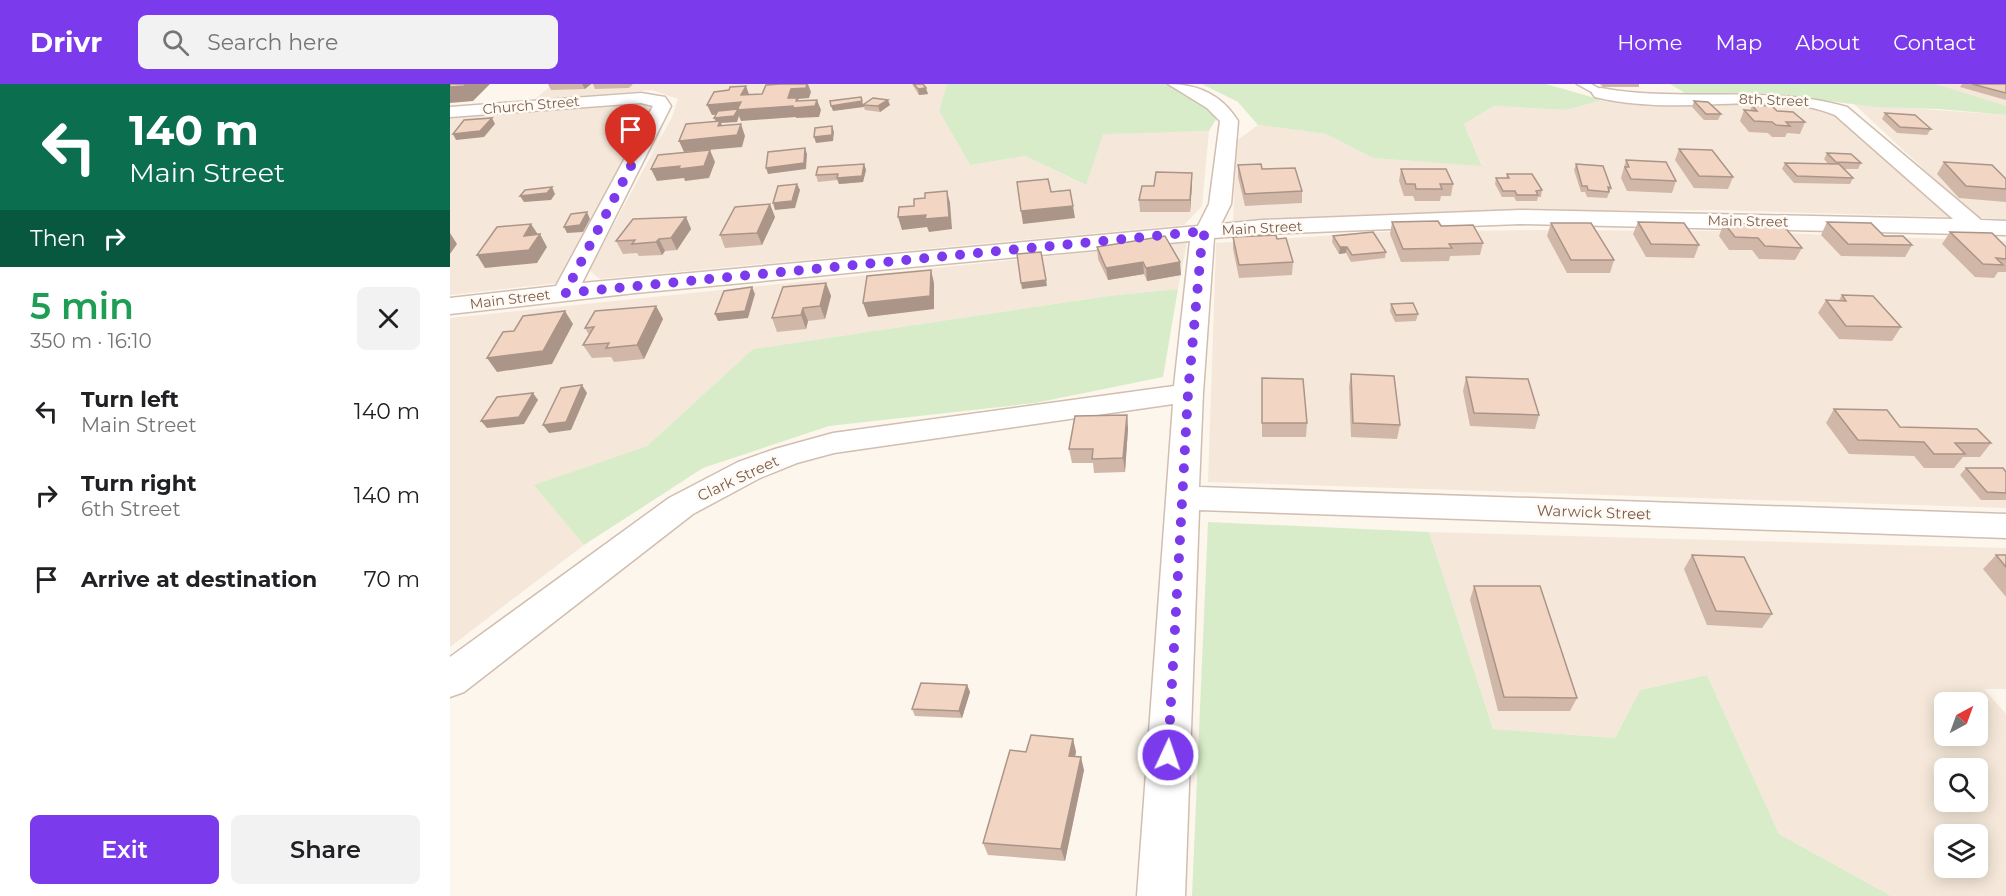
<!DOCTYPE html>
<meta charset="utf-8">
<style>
:root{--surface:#fff;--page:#f2f2f2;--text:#202124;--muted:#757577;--accent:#7c3aed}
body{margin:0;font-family:Montserrat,sans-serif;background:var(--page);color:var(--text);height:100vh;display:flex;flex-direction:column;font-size:22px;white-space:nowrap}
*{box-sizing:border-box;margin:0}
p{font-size:20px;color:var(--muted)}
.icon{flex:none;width:33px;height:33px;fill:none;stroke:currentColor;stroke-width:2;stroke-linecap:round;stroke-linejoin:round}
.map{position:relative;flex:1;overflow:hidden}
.sheet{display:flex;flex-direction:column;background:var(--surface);width:450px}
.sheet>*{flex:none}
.hud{background:#0b6e4f;color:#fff;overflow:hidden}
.needle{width:39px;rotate:41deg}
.tools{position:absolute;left:1484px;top:608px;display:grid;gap:12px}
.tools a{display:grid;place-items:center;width:54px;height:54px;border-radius:9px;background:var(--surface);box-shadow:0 3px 15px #0003;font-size:30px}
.pin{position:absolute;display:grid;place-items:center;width:51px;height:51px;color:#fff;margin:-62px -26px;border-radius:50% 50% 50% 0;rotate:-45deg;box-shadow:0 0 6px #0007}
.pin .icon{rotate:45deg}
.me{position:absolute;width:66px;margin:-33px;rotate:3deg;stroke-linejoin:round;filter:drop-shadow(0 0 4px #0008)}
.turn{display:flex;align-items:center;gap:21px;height:126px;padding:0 30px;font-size:27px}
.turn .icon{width:78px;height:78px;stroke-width:2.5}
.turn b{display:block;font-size:42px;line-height:51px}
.then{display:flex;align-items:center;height:57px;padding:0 30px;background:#0003;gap:12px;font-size:22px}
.round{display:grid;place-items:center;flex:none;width:63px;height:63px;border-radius:9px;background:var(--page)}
.head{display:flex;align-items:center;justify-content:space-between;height:102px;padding:0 30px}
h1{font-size:36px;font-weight:600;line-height:45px;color:#1e9e55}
.primary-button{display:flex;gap:12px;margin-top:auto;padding:12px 30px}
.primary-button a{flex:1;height:69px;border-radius:9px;background:var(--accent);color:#fff;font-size:24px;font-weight:600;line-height:69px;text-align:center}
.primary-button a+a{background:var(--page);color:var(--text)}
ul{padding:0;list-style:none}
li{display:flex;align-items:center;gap:18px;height:84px;padding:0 30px}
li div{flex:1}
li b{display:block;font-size:22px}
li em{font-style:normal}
header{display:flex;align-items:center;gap:36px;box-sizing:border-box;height:84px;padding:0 30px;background:var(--accent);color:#fff}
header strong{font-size:28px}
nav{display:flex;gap:33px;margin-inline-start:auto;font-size:21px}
.search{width:420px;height:54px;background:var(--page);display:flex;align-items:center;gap:15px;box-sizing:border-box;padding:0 21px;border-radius:9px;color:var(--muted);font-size:22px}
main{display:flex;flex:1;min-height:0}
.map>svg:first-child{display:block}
</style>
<header>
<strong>Drivr</strong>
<div class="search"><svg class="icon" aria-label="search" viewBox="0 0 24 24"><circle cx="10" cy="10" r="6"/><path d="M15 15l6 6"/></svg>Search here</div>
<nav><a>Home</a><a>Map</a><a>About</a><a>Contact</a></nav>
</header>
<main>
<section class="sheet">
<div class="hud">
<div class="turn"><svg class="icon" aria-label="left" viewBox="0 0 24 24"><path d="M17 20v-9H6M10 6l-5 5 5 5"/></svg><div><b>140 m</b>Main Street</div></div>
<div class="then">Then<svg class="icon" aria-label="right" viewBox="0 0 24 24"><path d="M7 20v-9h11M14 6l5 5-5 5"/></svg></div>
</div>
<div class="head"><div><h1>5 min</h1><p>350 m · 16:10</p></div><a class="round"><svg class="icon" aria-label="close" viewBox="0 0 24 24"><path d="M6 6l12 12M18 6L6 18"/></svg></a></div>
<ul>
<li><svg class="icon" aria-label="left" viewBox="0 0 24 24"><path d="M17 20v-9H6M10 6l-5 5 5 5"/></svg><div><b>Turn left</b><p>Main Street</p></div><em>140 m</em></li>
<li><svg class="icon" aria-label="right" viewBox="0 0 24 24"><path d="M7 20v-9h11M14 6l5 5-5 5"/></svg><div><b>Turn right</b><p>6th Street</p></div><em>140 m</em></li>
<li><svg class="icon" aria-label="arrive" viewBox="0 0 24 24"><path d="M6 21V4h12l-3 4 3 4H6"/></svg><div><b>Arrive at destination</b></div><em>70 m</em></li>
</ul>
<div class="primary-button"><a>Exit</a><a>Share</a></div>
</section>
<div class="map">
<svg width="1556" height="812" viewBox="0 0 1556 812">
<rect width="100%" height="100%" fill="#fdf6ec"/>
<g fill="#f5e8da" fill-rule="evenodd">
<polygon points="103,0 497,0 489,27 520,81 575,72 635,101 653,49 759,47 752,122 734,141 150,195 139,186 222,33 228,15 202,6 84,16"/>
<polygon points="1486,0 1556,0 1556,22 1521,12"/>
<polygon points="1152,16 1322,17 1359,19 1386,29 1442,77 1499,133 1265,126 1088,127 961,129 783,137 786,57 808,41 876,50 923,74 1032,81 1014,40 1044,22 1117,26"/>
<polygon points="198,19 206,22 109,199 0,211 0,34"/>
<polygon points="1404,20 1556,31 1556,136 1525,133"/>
<polygon points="1079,146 1275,147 1556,157 1556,424 758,398 766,159 931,148"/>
<polygon points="737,158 728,205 658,212 303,265 197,362 85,401 134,461 0,563 0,234"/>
<path d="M979,448L1556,464V605H1534L1556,630V812H1441L1329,750L1257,591L1190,606L1165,654L1043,645ZM1494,618H1527V651H1494ZM1494,684H1527V717H1494ZM1494,750H1527V783H1494Z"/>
</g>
<g fill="#d8ecc9">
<polygon points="497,0 717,0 768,32 759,47 653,50 636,101 575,72 520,81 489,27"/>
<polygon points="752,0 1096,0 1152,16 1117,26 1044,22 1014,40 1032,82 923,74 876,50 808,41 788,18"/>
<polygon points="1220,0 1486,0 1556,22 1556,31 1489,25 1424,23 1321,9 1235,9"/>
<polygon points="728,205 713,293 585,319 379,342 253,384 134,461 84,401 197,362 303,265 658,212"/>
<polygon points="758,438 979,448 1043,645 1165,654 1190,606 1257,591 1329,750 1441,812 742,812"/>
</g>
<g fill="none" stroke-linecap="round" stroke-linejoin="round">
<g stroke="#d1beb0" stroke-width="3">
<polygon id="lane" points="1127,0 1141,0 1157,9 1155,11 1147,11"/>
</g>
<g stroke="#d1beb0" stroke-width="3">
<path id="street" d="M718,0C748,0 772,11 788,37L781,120L771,140L812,136L1070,126L1503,135L1385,31C1348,16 1308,19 1270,20C1228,22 1186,23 1145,13L1142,9L1145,5L1151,4C1232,19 1320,0 1397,23L1531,136L1556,137V151L1070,140L812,150L764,154L753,309L749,403L1556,430V454L749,426L735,812H687L723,320L384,369L347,379L310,394L243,430L14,608L0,613V573L219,414L288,378L325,365L383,349L724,302L740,157L185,209L0,230V214L106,202L203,22L191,19L0,33V23L191,9L215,13L221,22L132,199L748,142L759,120L770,37L757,24Z"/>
</g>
<use href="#lane" fill="#fff" fill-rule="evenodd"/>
<use href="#street" fill="#fff" fill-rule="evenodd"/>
</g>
<g fill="#d1b7a8">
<polygon points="98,0 141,0 135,5 101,6"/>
<polygon points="143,0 183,0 179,4 145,5"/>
<polygon points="462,0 473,0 478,10 469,11"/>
<polygon points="1150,0 1189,0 1189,3 1153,3"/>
<polygon points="1512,0 1556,0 1556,16 1510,3"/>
<polygon points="1244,17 1271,30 1268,36 1254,36 1242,23"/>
<polygon points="413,21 440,21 430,28 415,26"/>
<polygon points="1302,21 1327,27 1355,38 1350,50 1337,49 1335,53 1322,53 1318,49 1299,48 1290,37 1294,26 1300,27"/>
<polygon points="1435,29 1481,45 1477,51 1447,49 1432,35"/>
<polygon points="1229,65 1283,93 1278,105 1244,104 1225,76"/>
<polygon points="1377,69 1411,79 1408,85 1394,85 1403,94 1400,100 1344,99 1332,85 1335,79 1378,80 1374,75"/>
<polygon points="1176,76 1226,97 1222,109 1177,107 1171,94"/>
<polygon points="1494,78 1556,95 1556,118 1509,114 1487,90"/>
<polygon points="414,80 416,86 413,98 389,100 387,96 368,98 366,91"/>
<polygon points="1126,80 1161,104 1157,114 1137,113 1135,108 1131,108 1124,86"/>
<polygon points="788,81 812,85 852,107 852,119 795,122 788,93"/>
<polygon points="951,85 1003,100 1001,112 991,112 990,117 965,117 963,112 954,112 949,97"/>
<polygon points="1057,90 1092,106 1091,113 1088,113 1087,117 1066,117 1064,113 1052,113 1045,100 1046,94 1056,94"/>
<polygon points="742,100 740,128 690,128 689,116 704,102"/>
<polygon points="236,133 241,145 227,166 215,167 212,171 189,172 187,169 173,170 166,157"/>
<polygon points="325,133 312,161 275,164 270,151"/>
<polygon points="942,138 991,142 1033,159 1030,171 1000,172 999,177 951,178 940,150"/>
<polygon points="1188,138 1249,161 1244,174 1196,173 1183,150"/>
<polygon points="1377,138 1434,152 1462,161 1455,173 1391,172 1371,151"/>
<polygon points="1101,139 1164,176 1160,189 1117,189 1097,152"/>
<polygon points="1274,139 1352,164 1345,176 1309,175 1302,166 1279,166 1269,152"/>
<polygon points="1500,148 1556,163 1556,188 1548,188 1544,194 1525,193 1492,160"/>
<polygon points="883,152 936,168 935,174 901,178 896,169 889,170 882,158"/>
<polygon points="783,153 827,155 843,178 842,191 789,194 783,165"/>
<polygon points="647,163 731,191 697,197 694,190 658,196 648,175"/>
<polygon points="376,199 381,212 375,235 358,237 356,245 327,248 322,234"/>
<polygon points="1392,211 1451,243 1442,257 1389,255 1368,229 1376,216 1389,216"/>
<polygon points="941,220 968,230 966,237 945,238 940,227"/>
<polygon points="206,222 213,235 194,275 164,278 161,273 142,274 133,261 139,251 135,244"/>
<polygon points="901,290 950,341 947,355 901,353 899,303"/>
<polygon points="1016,293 1089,331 1085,345 1020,342 1013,307"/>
<polygon points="812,294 857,339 856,353 812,353"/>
<polygon points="1384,325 1450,343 1541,359 1530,373 1513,373 1504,384 1474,384 1464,372 1399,370 1376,339"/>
<polygon points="677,331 678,345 675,388 644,389 643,379 622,379 619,365"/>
<polygon points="1516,384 1556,388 1556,416 1531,416 1510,391"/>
<polygon points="1242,471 1322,530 1312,544 1257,541 1234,485"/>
<polygon points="1546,471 1556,471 1556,513 1533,485"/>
<polygon points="1024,502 1127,614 1120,627 1048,627 1020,516"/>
<polygon points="517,601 520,608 512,634 465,632 462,625"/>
<polygon points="623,655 626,668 625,672 634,686 615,777 538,771 533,759 576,668"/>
</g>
<g fill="#aa9588">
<polygon points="16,0 40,0 23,17 0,19 0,3"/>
<polygon points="132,0 141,0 135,5"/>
<polygon points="358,0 361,8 359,14 348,15 351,23 367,16 371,26 369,33 346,34 346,33 291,37 289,32 287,38 271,39 275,48 291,40 295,52 292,63 234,68 229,57 267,39 264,34 286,29 262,31 257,21 338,14 341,5"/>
<polygon points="296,2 300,13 291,11"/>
<polygon points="476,4 478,10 469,11 468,5"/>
<polygon points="438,16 440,21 430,28 428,22"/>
<polygon points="412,17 414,23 383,27 381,22"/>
<polygon points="42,34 45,40 34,53 6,56 3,50"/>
<polygon points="382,42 384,48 383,57 366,59 364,53"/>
<polygon points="355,64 357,70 356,85 318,90 316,84"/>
<polygon points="260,66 265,78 259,94 235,97 234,94 207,97 201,85"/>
<polygon points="414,80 416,86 413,98 389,100 387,94"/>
<polygon points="742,89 742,100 740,128 740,116"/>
<polygon points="347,100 350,106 345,124 325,126 323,119"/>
<polygon points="102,103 105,110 101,116 74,118 70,112"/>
<polygon points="497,107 500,119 502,145 479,148 477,143 452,146 448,133"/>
<polygon points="320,120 325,133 312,161 307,149"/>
<polygon points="623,122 625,134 573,140 571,127"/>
<polygon points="137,128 140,135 133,148 117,149 114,143"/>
<polygon points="236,133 241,145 227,166 221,154"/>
<polygon points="81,140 89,152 90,150 97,163 87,179 35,184 27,171 74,152"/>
<polygon points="0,149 7,160 0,170"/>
<polygon points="209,155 215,167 212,171 206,158"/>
<polygon points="890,163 897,163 896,169 889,170"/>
<polygon points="693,178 694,190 658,196 656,184"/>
<polygon points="730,178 731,191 697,197 696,184"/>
<polygon points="481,186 484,199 484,225 418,233 413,219"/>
<polygon points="596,196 597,202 572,205 571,199"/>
<polygon points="376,199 381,212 375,235 370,222"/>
<polygon points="302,203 305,210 298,234 268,237 265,230"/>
<polygon points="206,222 213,235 194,275 187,261"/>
<polygon points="353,224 358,237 356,245 351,231"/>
<polygon points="115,227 123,240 102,280 47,288 37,274"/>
<polygon points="132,301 137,309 121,346 99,349 93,341"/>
<polygon points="83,309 88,316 74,340 37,344 31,337"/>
<polygon points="677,331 678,345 675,388 673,374"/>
<polygon points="517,601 520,608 512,634 509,627"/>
<polygon points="623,655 626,668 622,685 619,672"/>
<polygon points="631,673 634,686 615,777 611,765"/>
</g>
<g fill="#f3d5c3" stroke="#aa9588" stroke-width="1.5">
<polygon points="0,0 16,0 14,2 0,3"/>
<polygon points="330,0 357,0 356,4 341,5 338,14 347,14 346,17 367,16 365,22 343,24 343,22 287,26 291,18 257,21 264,8 279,6 280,3 296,2 291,11 312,10 316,1"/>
<polygon points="464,0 473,0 476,4 468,5"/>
<polygon points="1522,0 1556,0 1556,9"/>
<polygon points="411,13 412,17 381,22 380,17"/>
<polygon points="423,14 438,16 428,22 413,21"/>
<polygon points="1244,17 1258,18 1271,30 1256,30"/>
<polygon points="1302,21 1322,22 1327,27 1343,28 1355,38 1336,38 1340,42 1326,41 1322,38 1304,37 1294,26 1307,27"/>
<polygon points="288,25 284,32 264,34 268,27"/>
<polygon points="1435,29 1465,31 1481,45 1450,43"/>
<polygon points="42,34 30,47 3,50 14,36"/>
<polygon points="270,37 268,42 291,40 287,51 229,57 236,40"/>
<polygon points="382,42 382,51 364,53 365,44"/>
<polygon points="355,64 354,79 316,84 318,68"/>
<polygon points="1229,65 1262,66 1283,93 1249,92"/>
<polygon points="260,66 254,82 229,85 230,82 201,85 208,71"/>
<polygon points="1377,69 1401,70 1411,79 1386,78"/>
<polygon points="1176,76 1216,78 1226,97 1181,95 1175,83 1179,83"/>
<polygon points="1494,78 1542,81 1556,95 1556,105 1516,102"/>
<polygon points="1335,79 1389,80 1403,94 1347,92"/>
<polygon points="414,80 412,92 387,94 388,90 366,91 368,83"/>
<polygon points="811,80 812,85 845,84 852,107 795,110 788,81"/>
<polygon points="1126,80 1153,82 1161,104 1158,103 1159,108 1138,106 1137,102 1132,102"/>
<polygon points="951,85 996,85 1003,100 990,100 992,105 966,105 965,100 956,100"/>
<polygon points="706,88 742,89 740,116 689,116 692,102 704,102"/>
<polygon points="1057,90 1082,90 1092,106 1086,107 1088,111 1067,111 1065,107 1053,107 1046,94 1059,94"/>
<polygon points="598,95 601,108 620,106 623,122 571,127 567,98"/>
<polygon points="347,100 342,117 323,119 328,102"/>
<polygon points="102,103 97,109 70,112 75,106"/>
<polygon points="497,107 499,133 475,135 476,131 448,133 449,123 464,122 464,115 475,114 475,109"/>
<polygon points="320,120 307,149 270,151 285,123"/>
<polygon points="137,128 130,141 114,143 121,130"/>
<polygon points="236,133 221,154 209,155 206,158 182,160 185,156 166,157 183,135"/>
<polygon points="988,137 991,142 1023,141 1033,159 999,160 1002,164 953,165 942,138"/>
<polygon points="1188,138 1234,139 1249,161 1201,160"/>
<polygon points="1377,138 1421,139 1434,152 1453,152 1462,161 1398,160"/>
<polygon points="1101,139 1141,139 1164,176 1121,176"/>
<polygon points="1274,139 1333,141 1352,164 1315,162 1308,154 1285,153"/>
<polygon points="81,140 74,152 90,150 79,166 27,171 47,143"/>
<polygon points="923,148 936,168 902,171 897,163 890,163 883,152"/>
<polygon points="1500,148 1542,149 1556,163 1556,175 1546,174 1553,181 1533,180"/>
<polygon points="826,151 827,155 836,154 843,178 789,181 783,153"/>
<polygon points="715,152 730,178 696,184 693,178 656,184 647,163"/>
<polygon points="591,168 596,196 571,199 567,170"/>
<polygon points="481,186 480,212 413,219 417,192"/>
<polygon points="376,199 370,222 353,224 351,231 322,234 333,203"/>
<polygon points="302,203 295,227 265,230 274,207"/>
<polygon points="1392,211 1423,212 1451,243 1396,242 1376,216 1396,217"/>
<polygon points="963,219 968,230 946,231 941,220"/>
<polygon points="206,222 187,261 156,264 159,259 133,261 144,243 135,244 145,227"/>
<polygon points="115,227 93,267 37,274 53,248 64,247 73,232"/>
<polygon points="901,290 944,292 950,341 903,339"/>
<polygon points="1016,293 1078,295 1089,331 1024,329"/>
<polygon points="812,294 853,295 857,339 812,339"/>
<polygon points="132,301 116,338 93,341 111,304"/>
<polygon points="83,309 69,333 31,337 47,313"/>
<polygon points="1384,325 1437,326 1450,343 1527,345 1541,359 1505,359 1515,370 1484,370 1474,358 1408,356"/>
<polygon points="677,331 673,374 642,375 643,365 619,365 625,332"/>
<polygon points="1516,384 1553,384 1556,388 1556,409 1537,408"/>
<polygon points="1242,471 1294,473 1322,530 1266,527"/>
<polygon points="1546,471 1556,471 1556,483"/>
<polygon points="1024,502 1090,502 1127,614 1054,613"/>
<polygon points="471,599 517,601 509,627 462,625"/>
<polygon points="581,651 623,655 619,672 631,673 611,765 533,759 560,666 576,668"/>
</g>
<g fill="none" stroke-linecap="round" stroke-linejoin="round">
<polyline stroke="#7c3aed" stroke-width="10" stroke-dasharray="0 18" points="181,82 115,209 756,147 752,156 738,309 718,671"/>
</g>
<g text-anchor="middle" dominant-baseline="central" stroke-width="5" stroke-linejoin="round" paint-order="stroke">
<g font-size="14" fill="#7a5c4d" stroke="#fffaf3">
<text transform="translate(1324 16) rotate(2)">8th Street</text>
<text transform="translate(81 21) rotate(-5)">Church Street</text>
<text transform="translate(1298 137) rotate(1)">Main Street</text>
<text transform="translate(812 144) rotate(-3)">Main Street</text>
<text transform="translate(60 215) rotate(-7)">Main Street</text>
</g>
<g font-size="15" fill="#7a5c4d" stroke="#fffaf3">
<text transform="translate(288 394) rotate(-25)">Clark Street</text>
<text transform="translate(1144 428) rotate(2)">Warwick Street</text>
</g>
</g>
</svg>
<div class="tools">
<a><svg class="needle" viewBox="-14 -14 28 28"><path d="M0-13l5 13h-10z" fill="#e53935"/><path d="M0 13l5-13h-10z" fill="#757577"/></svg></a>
<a><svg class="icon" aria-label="search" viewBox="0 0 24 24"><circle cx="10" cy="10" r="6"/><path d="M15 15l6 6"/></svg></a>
<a><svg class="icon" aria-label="layers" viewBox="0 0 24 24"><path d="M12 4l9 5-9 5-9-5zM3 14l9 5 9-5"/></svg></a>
</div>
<div class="pin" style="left:181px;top:82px;background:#d93025"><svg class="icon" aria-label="arrive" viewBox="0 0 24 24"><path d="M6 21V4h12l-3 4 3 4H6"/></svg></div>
<svg class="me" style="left:718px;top:671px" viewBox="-20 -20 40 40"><circle r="17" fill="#7c3aed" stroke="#fff" stroke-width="3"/><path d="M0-11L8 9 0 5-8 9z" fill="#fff"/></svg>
</div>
</main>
